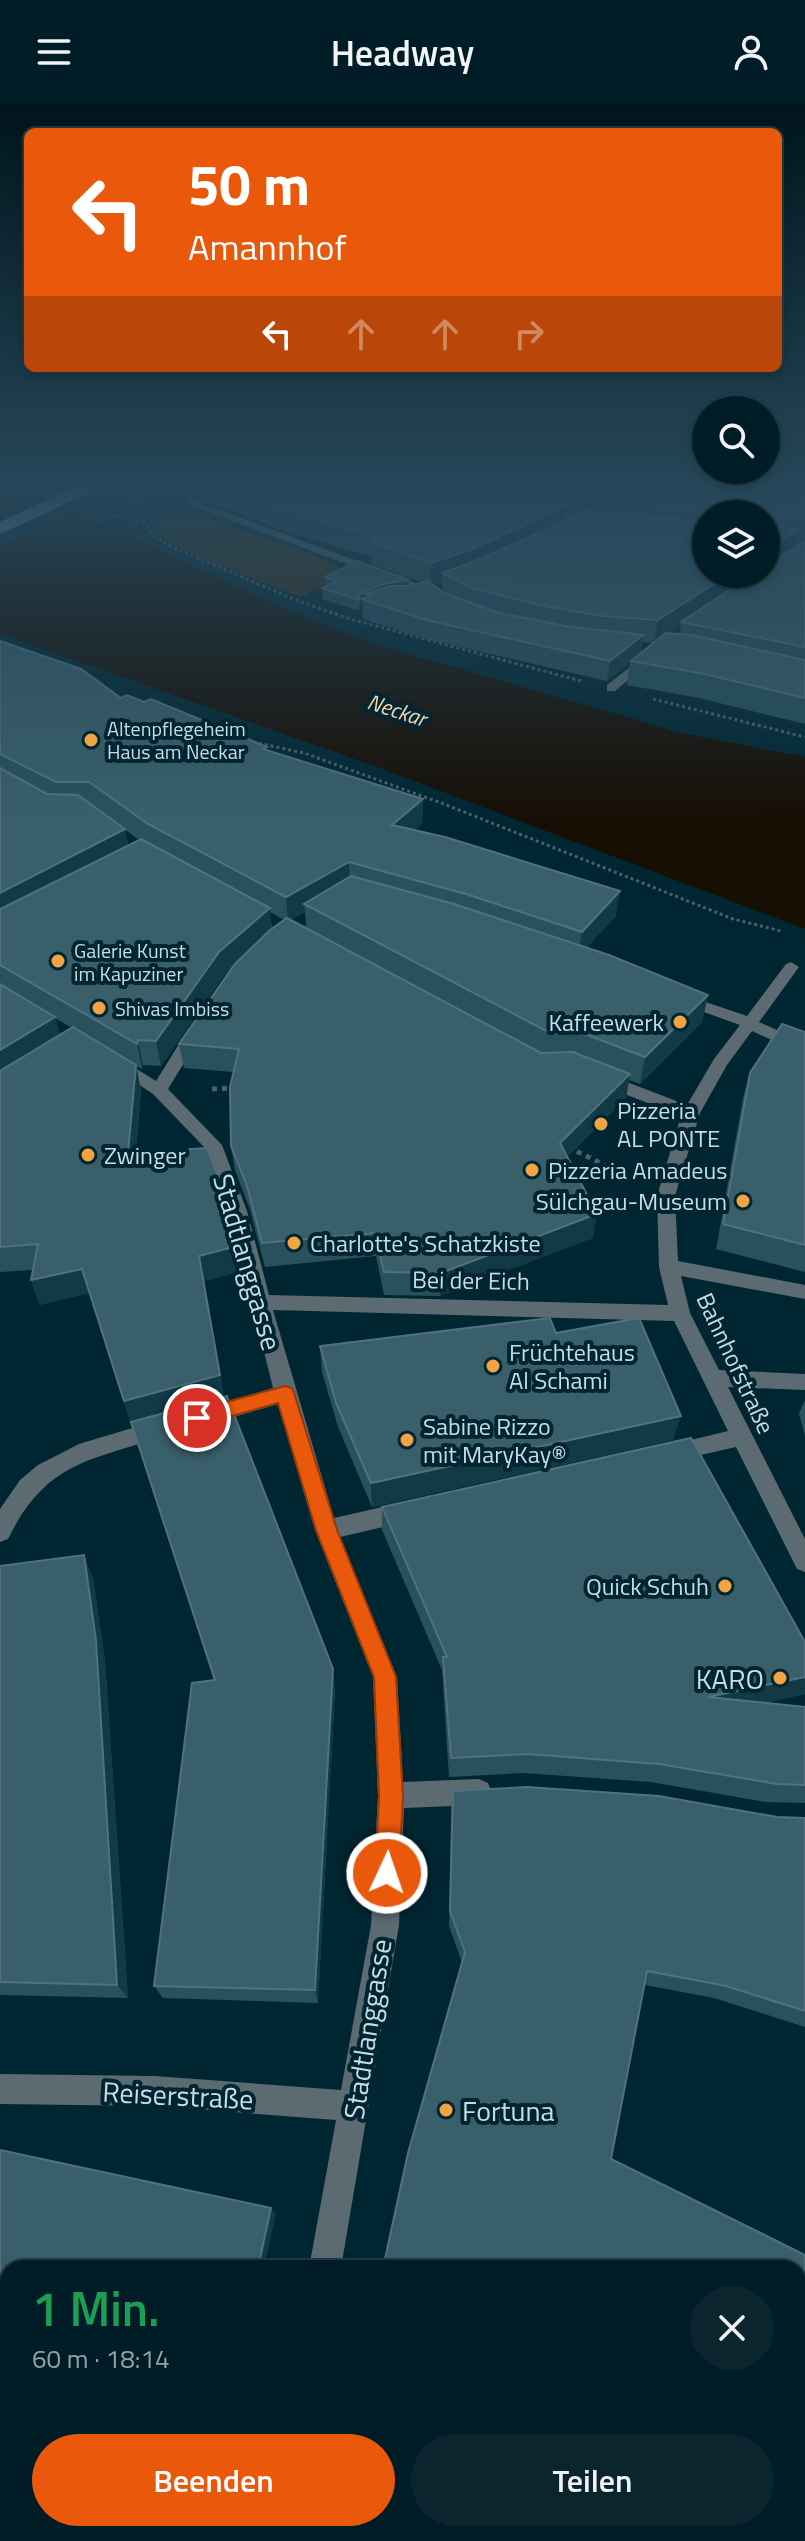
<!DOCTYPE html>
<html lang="de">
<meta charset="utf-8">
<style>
:root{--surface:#001c26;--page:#0a252e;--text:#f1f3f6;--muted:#95a1a7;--line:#223a43;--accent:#ea580c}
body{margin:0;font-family:"Titillium Web",sans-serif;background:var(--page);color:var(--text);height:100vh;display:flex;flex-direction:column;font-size:30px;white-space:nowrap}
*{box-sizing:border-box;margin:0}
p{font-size:26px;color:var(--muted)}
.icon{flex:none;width:44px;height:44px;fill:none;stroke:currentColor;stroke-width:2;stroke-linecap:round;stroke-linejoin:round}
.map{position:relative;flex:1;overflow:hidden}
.details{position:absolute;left:0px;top:2156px;width:806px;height:282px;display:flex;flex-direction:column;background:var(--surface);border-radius:24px 24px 0 0;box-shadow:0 4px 12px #0003,0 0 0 2px var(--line)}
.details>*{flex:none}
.top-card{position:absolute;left:24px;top:24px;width:758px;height:244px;border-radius:12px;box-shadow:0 4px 12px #0003,0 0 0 2px var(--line);background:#ea580c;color:#fff;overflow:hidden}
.fabs{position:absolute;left:692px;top:292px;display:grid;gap:16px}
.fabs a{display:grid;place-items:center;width:88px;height:88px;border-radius:50%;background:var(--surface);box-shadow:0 4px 12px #0003,0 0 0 2px var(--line);font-size:40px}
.pin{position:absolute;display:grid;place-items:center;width:68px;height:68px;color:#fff;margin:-34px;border:4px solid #fff;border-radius:50%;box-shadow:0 2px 8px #0007}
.me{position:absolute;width:88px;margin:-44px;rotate:3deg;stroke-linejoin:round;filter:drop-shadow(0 0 6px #0008)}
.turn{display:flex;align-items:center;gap:28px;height:168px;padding:0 32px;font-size:36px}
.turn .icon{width:104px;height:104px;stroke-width:2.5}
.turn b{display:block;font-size:56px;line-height:68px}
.lanes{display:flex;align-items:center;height:76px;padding:0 32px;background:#0003;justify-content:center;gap:40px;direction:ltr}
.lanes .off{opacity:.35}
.round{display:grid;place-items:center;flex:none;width:84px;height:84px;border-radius:42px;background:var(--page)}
.summary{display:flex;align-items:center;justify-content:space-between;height:136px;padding:0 32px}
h1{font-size:48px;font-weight:600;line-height:60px;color:#1e9e55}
.primary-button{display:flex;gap:16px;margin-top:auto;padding:16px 32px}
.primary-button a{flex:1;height:92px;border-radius:48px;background:var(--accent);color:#fff;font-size:32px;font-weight:600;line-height:92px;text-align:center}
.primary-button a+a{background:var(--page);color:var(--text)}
header{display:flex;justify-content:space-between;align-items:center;height:104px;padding:0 32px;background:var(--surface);font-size:36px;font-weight:600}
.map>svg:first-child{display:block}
</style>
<header><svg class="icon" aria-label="menu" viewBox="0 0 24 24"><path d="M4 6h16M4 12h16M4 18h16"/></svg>Headway<svg class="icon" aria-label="person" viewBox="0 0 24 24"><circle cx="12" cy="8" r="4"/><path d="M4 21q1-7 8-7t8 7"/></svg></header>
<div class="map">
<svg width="805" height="2437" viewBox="0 0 805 2437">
<rect width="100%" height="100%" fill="#002632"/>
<path fill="#432e14" d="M192,409L314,451L347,468L300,493C265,478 174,448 150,424L164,414Z"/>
<polygon fill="#170e04" points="0,383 107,422 304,513 384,543 682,629 805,653 805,825 380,664 0,530"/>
<polygon fill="#002632" points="37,391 77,406 0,443 0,407"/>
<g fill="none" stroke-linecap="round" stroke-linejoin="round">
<g stroke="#43636e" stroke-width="3" stroke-dasharray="3 3" stroke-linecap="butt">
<polyline points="132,383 150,378"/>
<polyline points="126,394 158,405"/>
<polyline points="112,411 143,417 160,410"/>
<polyline points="143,417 154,432 172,443 296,496 350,515 581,577"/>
<polyline points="653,595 805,633"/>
<polyline points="253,638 304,649 444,700 733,815 781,827"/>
</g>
<g stroke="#43636e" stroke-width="5" stroke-dasharray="5 5" stroke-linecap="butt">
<polyline points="212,985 234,984"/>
<polyline points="568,1043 631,1074"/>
</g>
<g stroke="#43636e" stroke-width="8" stroke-dasharray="9 9" stroke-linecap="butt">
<polyline points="798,2390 805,2395"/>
<polyline points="678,2430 695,2437"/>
<polyline points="717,2437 720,2430"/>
</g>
<g fill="#5b6b71" fill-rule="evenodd">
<polygon points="190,395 432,485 441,496 432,498 424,489 187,400"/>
<polygon points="766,436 805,438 805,444 766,442"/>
<polygon points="646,551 656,553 615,587 607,587 607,581"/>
<polygon points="791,858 799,863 759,918 805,939 805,951 752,927 727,961 700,1009 675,1092 678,1157 805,1181 805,1195 681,1172 690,1209 719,1266 805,1270 805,1286 728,1283 805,1435 805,1468 797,1465 736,1343 670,1358 662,1355 659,1349 662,1343 728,1327 674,1217 273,1206 334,1414 409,1397 417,1400 420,1407 417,1414 409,1417 340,1433 397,1573 403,1678 479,1675 488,1679 492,1688 488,1697 479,1701 404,1704 399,1821 341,2164 309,2164 336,2016 155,2002 0,2000 0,1970 155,1972 341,1986 371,1821 378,1692 373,1573 315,1426 278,1300 206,1321 199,1318 195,1312 199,1306 273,1284 229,1107 205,1044 153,990 108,960 116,955 122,956 156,977 189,924 201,924 203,928 168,985 222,1041 247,1107 269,1191 668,1201 659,1163 657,1092 681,1012 599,980 597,976 599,972 611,972 687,1001 714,955 740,921 676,898 676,892 688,892 747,912 786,860"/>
<path d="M159,1316L167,1319L170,1325L167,1331C91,1357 47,1356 8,1435L0,1438V1405L20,1376L38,1361L79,1340Z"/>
<polygon points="255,2430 291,2430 290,2437 254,2437"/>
</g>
<polygon fill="#94b5c2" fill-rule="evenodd" points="91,378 103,378 85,388 79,388 79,384"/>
<polyline stroke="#94b5c2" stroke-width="11" points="0,424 82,386"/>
</g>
<g fill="#28505d" fill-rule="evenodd">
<path d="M194,378H805V436H798L797,442L805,437V620L699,594L627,581L630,558L607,577L426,535L363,515L362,500H361L359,507L322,495V484L326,482L325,473L409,476V482L423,479L371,460V453L278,425L196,392ZM706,410H766L706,470ZM442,478V488L433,481ZM681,522L679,530L669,529ZM642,538L653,539L641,549Z"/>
<path d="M0,537L121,594L267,646L423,695L422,719L415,726L616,812L586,844L708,891L702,918L640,980L629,976L626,994L567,1053L593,1134L440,1192L384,1191L376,1152L265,1163L250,1106L235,1066L231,1042L233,968L184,964L179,940L231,865L223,873L161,962L143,961L142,965L136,962L141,986L136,1049L241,1167L204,1177L224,1293L335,1585L318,1899L163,1894L154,1882L214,1577L89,1189L39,1201L33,1166L0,1168ZM120,722L139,736L128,741L125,725ZM270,808L284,816L272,824ZM305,808L306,823L291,816ZM55,914L72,924L60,931Z"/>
<polygon points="805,928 805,1168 716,1145 743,994 750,969"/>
<polygon points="556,1229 673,1336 372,1403 338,1323 322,1268 320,1242"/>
<polygon points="805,1296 805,1332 799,1309"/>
<polygon points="382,1403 805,1538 805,1590 764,1599 805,1603 805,1699 765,1698 651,1678 523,1669 449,1673 442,1566 382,1426"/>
<polygon points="0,1462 93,1474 105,1557 128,1894 0,1891"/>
<polygon points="453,1687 777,1713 805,1714 805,1923 714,1894 645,1881 383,2164 462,1859 449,1822 451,1705"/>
<polygon points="752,2430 784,2430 790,2437 747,2437"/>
</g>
<g fill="#113946">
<polygon points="482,378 503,378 503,383 481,389"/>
<polygon points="620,378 662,378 607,397 606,404 581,416 583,395"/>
<polygon points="566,402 564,424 467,469 442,469 442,478 431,482 431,459"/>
<polygon points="800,425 796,447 766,466 766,447"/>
<polygon points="729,470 760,470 681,518 681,522 654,539 658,516"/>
<polygon points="409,476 409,487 371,491 366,490 366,497 362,495 362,500 361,500 359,507 359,496 360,490 383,480"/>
<polygon points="643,531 640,550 607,577 610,557"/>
<polygon points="423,695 422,719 392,746 392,721"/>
<polygon points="125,725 129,750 0,818 0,789"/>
<polygon points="349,758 350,783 304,800 305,808 288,818 286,793"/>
<polygon points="620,787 616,812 578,853 582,828"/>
<polygon points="270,804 272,828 223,873 161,962 156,937 219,848"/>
<polygon points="708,891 702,918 640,980 645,953"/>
<polygon points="55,913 61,938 0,975 0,946"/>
<polygon points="138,936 143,961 142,965 137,940"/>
<polygon points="136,961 141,986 134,1074 128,1049"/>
<polygon points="630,970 626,994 557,1063 560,1039"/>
<polygon points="597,1110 593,1134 440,1192 441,1169"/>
<polygon points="237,1142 241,1167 204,1177 224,1295 131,1321 124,1297 199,1152"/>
<polygon points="82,1165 89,1189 39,1201 31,1176"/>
<polygon points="681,1312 673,1336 372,1403 371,1379"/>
<polygon points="84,1451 93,1474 105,1557 128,1894 117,1881"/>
<polygon points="333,1565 335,1585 318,1899 315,1886"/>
<polygon points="805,1573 805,1590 699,1612 708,1593"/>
<polygon points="271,2104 276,2110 264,2164 258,2164"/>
<polygon points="8,2387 8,2430 12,2430 11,2437 0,2437 0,2390"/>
<polygon points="199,2430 206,2430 204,2437 197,2437"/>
<polygon points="553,2430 571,2430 591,2437 574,2437"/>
</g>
<g fill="#395f6b" stroke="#50727e" stroke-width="2">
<polygon points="211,378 476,378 566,402 468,447 431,459 371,438 378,434 277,403"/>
<polygon points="517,378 620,378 583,395"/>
<polygon points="647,378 805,378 805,414 768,412 770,423 800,425 766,447 766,410 710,410 710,408 607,397"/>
<polygon points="587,407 706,418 706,470 729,470 658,516 601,512 540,501 471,484 442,469 478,456"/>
<polygon points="805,437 805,543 681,518 754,470 766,470 766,462"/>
<polygon points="357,457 409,476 383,480 360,490 359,496 322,484 337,477 325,473"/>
<polygon points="428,477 444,489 499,509 566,522 643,531 610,557 426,516 362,495 371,491 366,490 390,482 411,482"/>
<polygon points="666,529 692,531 805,556 805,594 704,570 631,557"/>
<polygon points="0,537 81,565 121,594 127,591 144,598 151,595 267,643 263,645 423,695 392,721 445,733 620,787 582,828 466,790 349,758 286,793 148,720 89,678 56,678 0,650"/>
<polygon points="0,664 47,690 78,691 125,725 0,789"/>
<polygon points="141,735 270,804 219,848 156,937 138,936 137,940 0,861 0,805"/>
<polygon points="351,772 454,800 609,851 708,891 645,953 582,929 552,930 304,800"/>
<polygon points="287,814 541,949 573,948 630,970 560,1039 597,1110 441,1169 384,1168 375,1129 262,1139 247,1082 231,1042 230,983 239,945 179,940 235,860 270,826"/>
<polygon points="0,880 55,913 0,946"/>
<polygon points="782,920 805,928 805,1141 723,1120 750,969"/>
<polygon points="73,923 136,961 128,1049 207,1044 222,1083 237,1142 199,1152 220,1271 124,1297 82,1165 31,1176 38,1140 0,1143 0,967"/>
<polygon points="550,1214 556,1229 639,1214 681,1312 371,1379 336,1299 320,1242"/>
<polygon points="227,1292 333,1565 315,1886 154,1882 192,1579 215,1576 131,1318"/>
<polygon points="691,1334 805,1538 805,1573 708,1593 805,1603 805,1681 777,1680 659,1660 527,1650 451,1654 443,1553 447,1553 382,1403"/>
<polygon points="84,1451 96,1536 117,1881 0,1878 0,1462"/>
<polygon points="527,1683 659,1692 777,1713 805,1714 805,1907 726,1882 647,1867 611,2055 805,2151 805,2299 798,2317 798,2164 383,2164 408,2049 465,1848 450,1807 453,1687"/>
<polygon points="0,2046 271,2104 258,2164 8,2164 8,2210 0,2208"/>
<polygon points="0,2319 8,2319 8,2393 0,2391"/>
<polygon points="131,2430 199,2430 197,2437 155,2437"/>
<polygon points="328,2430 553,2430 574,2437 326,2437"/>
<polygon points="773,2430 784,2430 790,2437 768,2437"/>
</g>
<linearGradient id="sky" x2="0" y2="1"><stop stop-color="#00151c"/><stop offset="0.53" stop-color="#26475a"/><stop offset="1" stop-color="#26475a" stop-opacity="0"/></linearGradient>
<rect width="805" height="719" fill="url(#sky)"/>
<polygon fill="#ea580c" stroke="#983908" stroke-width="2" points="285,1282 292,1284 294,1289 337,1426 396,1573 403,1692 399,1769 396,1778 387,1782 378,1778 375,1769 379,1692 374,1573 316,1426 278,1299 197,1322 190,1320 188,1314 190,1309 197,1306"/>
<g fill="#f3a442" stroke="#002632" stroke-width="3">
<circle cx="91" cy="636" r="8"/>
<circle cx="58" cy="857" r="8"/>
<circle cx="99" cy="904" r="8"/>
<circle cx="680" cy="918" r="8"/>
<circle cx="601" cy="1020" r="8"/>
<circle cx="88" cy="1051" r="8"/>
<circle cx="532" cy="1066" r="8"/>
<circle cx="743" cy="1097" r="8"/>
<circle cx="294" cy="1139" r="8"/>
<circle cx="493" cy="1262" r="8"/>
<circle cx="407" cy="1336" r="8"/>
<circle cx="725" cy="1482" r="8"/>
<circle cx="780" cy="1574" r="8"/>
<circle cx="446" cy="2006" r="8"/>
</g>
<g text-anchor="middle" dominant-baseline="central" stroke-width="8" stroke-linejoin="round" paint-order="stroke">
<g font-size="20" fill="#c8dce3" stroke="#002632" text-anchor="start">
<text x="107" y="624">Altenpflegeheim<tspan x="107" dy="23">Haus am Neckar</tspan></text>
<text x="74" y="846">Galerie Kunst<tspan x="74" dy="23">im Kapuziner</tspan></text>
<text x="115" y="904">Shivas Imbiss</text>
</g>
<g font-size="22" font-style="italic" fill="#f9d5af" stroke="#002632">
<text transform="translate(397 606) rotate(18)">Neckar</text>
</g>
<g font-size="24" fill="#c8dce3" stroke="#002632" text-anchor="start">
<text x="664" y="918" text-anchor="end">Kaffeewerk</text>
<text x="617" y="1006">Pizzeria<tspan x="617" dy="28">AL PONTE</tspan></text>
<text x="104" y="1051">Zwinger</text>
<text x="548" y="1066">Pizzeria Amadeus</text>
<text x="727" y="1097" text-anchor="end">Sülchgau-Museum</text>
<text x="310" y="1139">Charlotte's Schatzkiste</text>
<text x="509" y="1248">Früchtehaus<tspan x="509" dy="28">Al Schami</tspan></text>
<text x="423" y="1322">Sabine Rizzo<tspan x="423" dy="28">mit MaryKay®</tspan></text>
<text x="709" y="1482" text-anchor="end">Quick Schuh</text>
</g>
<g font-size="24" fill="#c8dce3" stroke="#002632">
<text transform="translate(471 1176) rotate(1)">Bei der Eich</text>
<text transform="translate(736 1259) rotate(65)">Bahnhofstraße</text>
</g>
<g font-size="28" fill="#c8dce3" stroke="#002632">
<text transform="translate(248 1158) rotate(74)">Stadtlanggasse</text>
<text transform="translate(367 1925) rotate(-81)">Stadtlanggasse</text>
<text transform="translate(178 1991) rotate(3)">Reiserstraße</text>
</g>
<g font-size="28" fill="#c8dce3" stroke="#002632" text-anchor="end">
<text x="764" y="1574">KARO</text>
<text x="462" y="2006" text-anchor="start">Fortuna</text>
</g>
</g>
</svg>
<div class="fabs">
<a><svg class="icon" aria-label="search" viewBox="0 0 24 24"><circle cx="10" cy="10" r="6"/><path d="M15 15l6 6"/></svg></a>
<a><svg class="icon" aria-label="layers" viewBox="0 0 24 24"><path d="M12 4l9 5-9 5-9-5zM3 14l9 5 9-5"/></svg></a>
</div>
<div class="pin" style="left:197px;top:1314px;background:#d93025"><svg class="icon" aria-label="arrive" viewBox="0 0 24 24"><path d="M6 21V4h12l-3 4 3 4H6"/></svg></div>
<svg class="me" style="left:387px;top:1769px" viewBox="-20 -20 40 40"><circle r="17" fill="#ea580c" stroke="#fff" stroke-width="3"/><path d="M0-11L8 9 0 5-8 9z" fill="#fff"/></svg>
<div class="top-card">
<div class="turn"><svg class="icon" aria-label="left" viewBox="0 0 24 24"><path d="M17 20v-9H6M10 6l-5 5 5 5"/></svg><div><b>50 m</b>Amannhof</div></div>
<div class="lanes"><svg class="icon" aria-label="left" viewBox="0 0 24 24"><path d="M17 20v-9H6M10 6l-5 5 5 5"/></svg><svg class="icon off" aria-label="ahead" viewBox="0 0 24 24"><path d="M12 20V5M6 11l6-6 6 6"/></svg><svg class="icon off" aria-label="ahead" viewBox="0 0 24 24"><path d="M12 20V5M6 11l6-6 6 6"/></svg><svg class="icon off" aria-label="right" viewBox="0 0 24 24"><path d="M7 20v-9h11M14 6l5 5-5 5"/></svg></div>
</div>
<section class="details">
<div class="summary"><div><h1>1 Min.</h1><p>60 m · 18:14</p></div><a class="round"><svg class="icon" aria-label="close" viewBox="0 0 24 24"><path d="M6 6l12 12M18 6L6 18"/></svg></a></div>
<div class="primary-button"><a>Beenden</a><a>Teilen</a></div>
</section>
</div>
